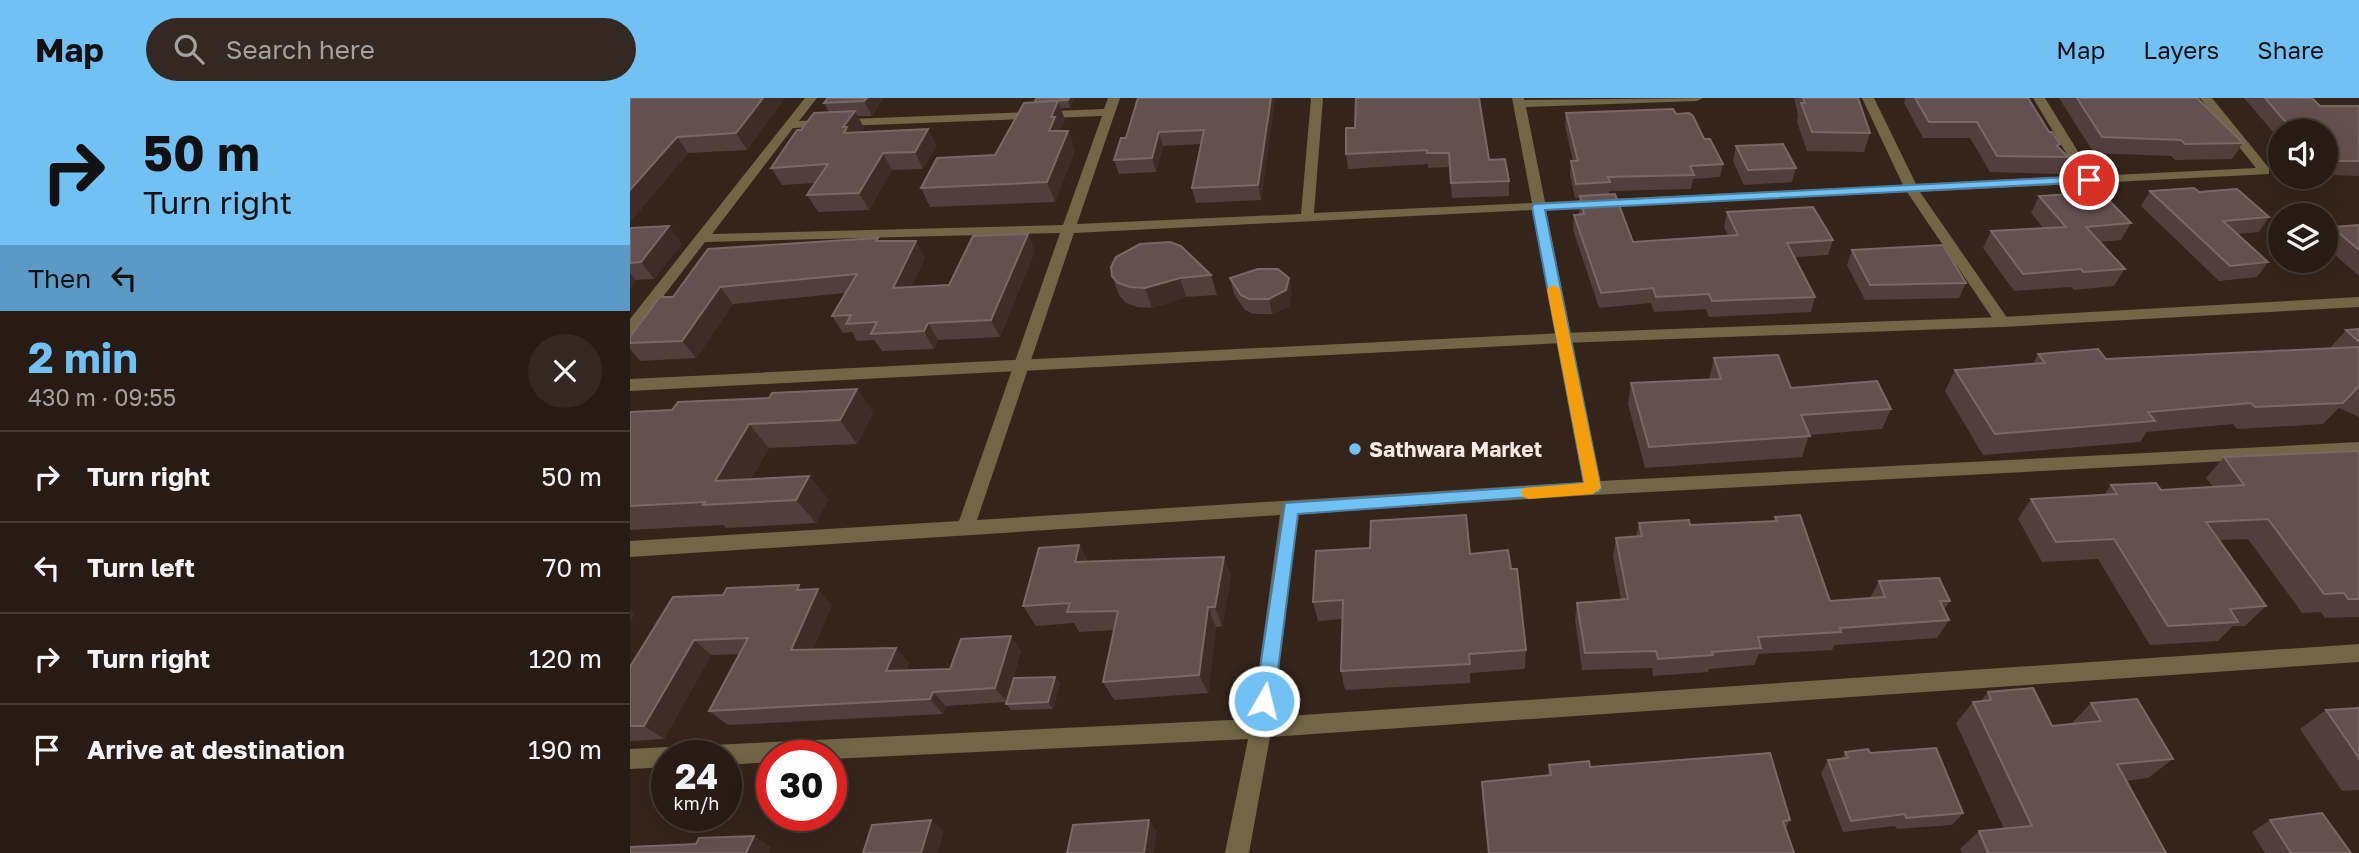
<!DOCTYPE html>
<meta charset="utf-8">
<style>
:root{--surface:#281b14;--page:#342822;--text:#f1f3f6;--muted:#a5a1a0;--line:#443934;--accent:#72c1f5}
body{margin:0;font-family:"Golos Text",sans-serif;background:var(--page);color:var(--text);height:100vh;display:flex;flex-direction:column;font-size:26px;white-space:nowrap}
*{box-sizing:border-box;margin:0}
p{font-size:23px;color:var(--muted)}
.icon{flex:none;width:38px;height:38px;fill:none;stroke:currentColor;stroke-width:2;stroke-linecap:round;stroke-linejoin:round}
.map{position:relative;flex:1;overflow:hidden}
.drawer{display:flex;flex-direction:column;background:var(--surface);width:630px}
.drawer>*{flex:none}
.top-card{background:#72c1f5;color:#111;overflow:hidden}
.fabs{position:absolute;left:1638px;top:21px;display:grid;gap:14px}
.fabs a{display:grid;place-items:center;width:70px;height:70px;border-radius:50%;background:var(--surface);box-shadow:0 7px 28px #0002,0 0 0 2px var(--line);font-size:35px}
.speed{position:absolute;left:21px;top:642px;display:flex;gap:14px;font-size:35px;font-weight:700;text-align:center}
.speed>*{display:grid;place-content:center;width:91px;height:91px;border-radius:50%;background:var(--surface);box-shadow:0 7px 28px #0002,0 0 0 2px var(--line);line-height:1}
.speed small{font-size:18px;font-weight:400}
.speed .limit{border:10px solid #d22;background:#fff;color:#111}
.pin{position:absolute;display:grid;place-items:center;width:60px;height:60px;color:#fff;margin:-30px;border:4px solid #fff;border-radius:50%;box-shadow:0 2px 7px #0007}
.me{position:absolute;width:77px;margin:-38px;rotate:8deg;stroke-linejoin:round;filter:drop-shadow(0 0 5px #0008)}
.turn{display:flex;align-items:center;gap:24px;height:147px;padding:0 28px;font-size:32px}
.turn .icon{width:91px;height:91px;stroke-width:2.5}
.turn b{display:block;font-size:49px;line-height:60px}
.then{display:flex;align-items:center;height:66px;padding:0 28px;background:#0003;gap:14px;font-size:26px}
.round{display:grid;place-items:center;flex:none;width:74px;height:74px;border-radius:37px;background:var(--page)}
.headline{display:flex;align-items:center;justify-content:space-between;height:119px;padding:0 28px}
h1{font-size:42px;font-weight:700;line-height:52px;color:var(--accent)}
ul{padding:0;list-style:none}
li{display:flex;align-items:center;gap:21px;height:91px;padding:0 28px;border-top:2px solid var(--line)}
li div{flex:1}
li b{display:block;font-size:26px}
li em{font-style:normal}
header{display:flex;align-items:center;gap:42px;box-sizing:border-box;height:98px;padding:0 35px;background:var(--accent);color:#111}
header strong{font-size:33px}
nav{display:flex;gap:38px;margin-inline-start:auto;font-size:24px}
.search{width:490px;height:63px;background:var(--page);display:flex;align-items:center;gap:18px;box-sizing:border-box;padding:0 24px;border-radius:38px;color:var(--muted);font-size:26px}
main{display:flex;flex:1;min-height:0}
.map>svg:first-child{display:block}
</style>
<header>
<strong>Map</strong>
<div class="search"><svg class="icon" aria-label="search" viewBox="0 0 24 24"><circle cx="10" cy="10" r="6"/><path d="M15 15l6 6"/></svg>Search here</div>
<nav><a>Map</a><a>Layers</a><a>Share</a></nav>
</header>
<main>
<section class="drawer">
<div class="top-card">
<div class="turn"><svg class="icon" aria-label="right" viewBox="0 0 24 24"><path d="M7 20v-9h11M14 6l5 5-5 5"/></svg><div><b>50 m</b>Turn right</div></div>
<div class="then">Then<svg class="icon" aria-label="left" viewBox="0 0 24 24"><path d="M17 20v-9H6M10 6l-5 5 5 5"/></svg></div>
</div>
<div class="headline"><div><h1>2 min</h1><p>430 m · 09:55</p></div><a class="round"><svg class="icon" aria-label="close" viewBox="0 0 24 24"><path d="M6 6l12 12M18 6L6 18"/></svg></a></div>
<ul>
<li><svg class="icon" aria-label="right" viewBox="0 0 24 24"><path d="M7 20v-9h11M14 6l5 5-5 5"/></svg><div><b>Turn right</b></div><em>50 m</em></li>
<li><svg class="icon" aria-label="left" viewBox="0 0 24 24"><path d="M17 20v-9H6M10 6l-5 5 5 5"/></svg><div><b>Turn left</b></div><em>70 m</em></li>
<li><svg class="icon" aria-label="right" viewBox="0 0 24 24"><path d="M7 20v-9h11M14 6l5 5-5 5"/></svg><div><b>Turn right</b></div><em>120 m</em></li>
<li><svg class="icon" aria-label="arrive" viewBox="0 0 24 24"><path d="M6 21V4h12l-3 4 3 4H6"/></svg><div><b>Arrive at destination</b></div><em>190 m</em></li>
</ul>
</section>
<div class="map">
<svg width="1729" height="755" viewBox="0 0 1729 755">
<rect width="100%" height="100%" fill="#35241a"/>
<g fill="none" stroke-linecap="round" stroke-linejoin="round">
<g fill="#736646" fill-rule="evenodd">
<path d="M175,0H187L169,23L474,11L478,0H490L447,126L671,116L681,0H693L684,115L902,105L882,0H894V2L1073,0L1067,3L896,9L915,104L1273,87L1232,0H1244L1286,86L1450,78L1403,0H1415L1463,78L1626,70L1570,0H1582L1639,70V76L1290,94L1380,224L1372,229L1367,227L1277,94L916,112L970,383L1729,344V356L963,397L668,416L643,619L1729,546V564L640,639L619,755H595L618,641L201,661V658H142V664L96,667V658H50L53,651L61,648L622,621L650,417L0,459V443L329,423L430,135L75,144L5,235L0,236V221ZM472,18L433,127L82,136L163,30ZM903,112L953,384L347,422L444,135Z"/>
<polygon points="37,649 45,652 48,658 37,658 37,669 0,671 0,651"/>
</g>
<polygon fill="#736646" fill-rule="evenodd" points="1729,199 1729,209 1372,229 933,245 0,293 0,281 933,235 1372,219"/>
</g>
<g fill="#523e3d">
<polygon points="1,0 155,0 117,52 58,55 0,124 0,2"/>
<polygon points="198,0 253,0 242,18 227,18 234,30 231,34 298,31 306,48 293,71 262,72 239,112 188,114 177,97 185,85 152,87 141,70 171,32 199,14 194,5"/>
<polygon points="444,0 440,10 430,10 435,22 430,33 438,33 445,52 425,104 300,109 291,90 365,57 405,4"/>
<polygon points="645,0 631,102 566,105 562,90 571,46 533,48 526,74 489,76 484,62 496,40"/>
<polygon points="1164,0 1228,0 1240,35 1234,54 1177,53 1167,24 1168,17"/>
<polygon points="1274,0 1398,0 1419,34 1430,46 1428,49 1438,59 1430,76 1360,74 1340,40 1293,40 1274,5 1275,2"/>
<polygon points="1429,0 1570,0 1569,2 1613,45 1602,61 1545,62 1541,58 1464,55"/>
<polygon points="1614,0 1682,0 1690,8 1729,8 1729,78 1696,77 1696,33 1650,33 1650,42"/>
<polygon points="936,15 1046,16 1074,41 1093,66 1090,79 1063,81 1061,91 979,93 979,97 1003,144 1098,137 1094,129 1097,114 1203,142 1198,157 1165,159 1185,199 1181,214 1079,219 1076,211 1024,214 1021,205 969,210 943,132 944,117 949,116 950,100 945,100 940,77 941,63 943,63 935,28"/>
<polygon points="725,30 859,62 879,83 879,98 822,100 819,69 798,70 798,66 718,71 716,56"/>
<polygon points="1106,48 1166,70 1162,84 1114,87 1103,63"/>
<polygon points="1520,93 1569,94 1639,119 1629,134 1607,136 1638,164 1627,179 1589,183 1511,108"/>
<polygon points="1409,98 1501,125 1491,142 1470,144 1495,171 1484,188 1444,192 1441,189 1384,193 1353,150 1361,133 1413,130 1401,115"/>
<polygon points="1729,127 1729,178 1696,149 1696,138 1702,129"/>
<polygon points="0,130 52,145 24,181 6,182 0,190"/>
<polygon points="250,143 295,160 281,189 319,187 405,153 370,239 308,242 304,251 252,253 244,242 227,243 222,234 213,235 202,218 215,195 103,206 66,260 10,263 0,251 0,239 43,199"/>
<polygon points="1222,152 1336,185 1329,200 1235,202 1217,167"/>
<polygon points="581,177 587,197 556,199 522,210 507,209 496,205 489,197 482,178"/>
<polygon points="600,180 662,195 659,208 642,216 623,216 615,212 604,196"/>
<polygon points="1729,231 1729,319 1709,310 1693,326 1607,331 1603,326 1517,334 1510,344 1353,357 1315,293 1325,272 1403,266 1408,256 1476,261 1700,250 1716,232"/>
<polygon points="1084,260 1161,290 1261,311 1252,331 1179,337 1172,359 1015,370 998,306 1001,285 1079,281"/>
<polygon points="227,291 243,315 227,346 139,350 121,381 179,378 198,401 186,425 96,430 93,427 0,432 0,314 42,312"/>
<polygon points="1729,353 1729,519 1695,520 1691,514 1672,515 1618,441 1589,442 1636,508 1615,528 1603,528 1588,543 1520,547 1468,461 1412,464 1388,421 1401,401 1474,397 1481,387 1531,392 1583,389 1576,380 1594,359"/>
<polygon points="1145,419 1200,503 1240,500 1249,483 1320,503 1314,512 1319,522 1307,540 1205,547 1202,552 1129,556 1124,567 1079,571 1078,574 1023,578 1022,570 952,572 945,522 947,505 991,502 983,458 986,440 1006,439 1009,425 1060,427 1144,423"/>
<polygon points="449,447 458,464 594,459 601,479 592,528 586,529 578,595 484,602 473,584 484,532 449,534 444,525 406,528 393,508"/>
<polygon points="840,456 896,552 895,571 840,575 840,585 715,592 711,573 712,521 688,523 683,504"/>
<polygon points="173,492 202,507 183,551 266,550 279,565 276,573 320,571 391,553 382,584 425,579 430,586 423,611 381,612 376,606 376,604 316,608 313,616 98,627 79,613 110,556 81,557 34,641 0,643 0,569"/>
<polygon points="1358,594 1422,628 1441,626 1461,605 1543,661 1518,680 1496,683 1536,755 1332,755 1330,751 1349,733 1374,731 1326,625 1343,604 1351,603"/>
<polygon points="1729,610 1729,692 1712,693 1670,631 1696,612"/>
<polygon points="1215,654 1240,655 1333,715 1322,727 1267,731 1265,728 1213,734 1191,675 1198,662 1211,661"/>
<polygon points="919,667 960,669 1160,722 1156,730 1164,755 858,755 852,700 852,684 918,677"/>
<polygon points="1640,722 1721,755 1635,755 1622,734"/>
</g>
<g fill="#3f2c28">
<polygon points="133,0 155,0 117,52 106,35"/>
<polygon points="237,0 253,0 242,18 234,3"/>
<polygon points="439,0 444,0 440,10 438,2"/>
<polygon points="641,0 645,0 631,102 628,87"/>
<polygon points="428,3 435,22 430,33 419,33 421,19"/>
<polygon points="225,13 234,30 225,43 214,35 213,29"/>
<polygon points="298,31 306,48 293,71 285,54"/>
<polygon points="438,33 445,52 425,104 417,84"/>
<polygon points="529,34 533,48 526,74 522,60"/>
<polygon points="47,39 58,55 0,124 0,92"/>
<polygon points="253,55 262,72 239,112 229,95"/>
<polygon points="39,128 52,145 24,181 11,164"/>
<polygon points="398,136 405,153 370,239 361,222"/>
<polygon points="286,143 295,160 273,207 263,190"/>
<polygon points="0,175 6,182 0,190"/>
<polygon points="550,180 556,199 522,210 515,190"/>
<polygon points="659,180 662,195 659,208 642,216 639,201"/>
<polygon points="90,189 103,206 66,260 52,243"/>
<polygon points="298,225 308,242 304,251 294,233"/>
<polygon points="227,291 243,315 227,346 210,322"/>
<polygon points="119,326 139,350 107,406 85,383"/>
<polygon points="179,378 198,401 186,425 166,402"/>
<polygon points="449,447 459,467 445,464"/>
<polygon points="594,459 601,479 592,528 585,509"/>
<polygon points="169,487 183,502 188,491 202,507 177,567 161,552 167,492"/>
<polygon points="578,509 586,529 578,595 569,577"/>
<polygon points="0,512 5,516 0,524"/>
<polygon points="381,538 391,553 377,604 365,590"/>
<polygon points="64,542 81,557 34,641 14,628"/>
<polygon points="266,550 279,565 270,588 256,573"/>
<polygon points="425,579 430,586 423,611 418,604"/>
<polygon points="303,594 316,608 313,616 300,601"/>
<polygon points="301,722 314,733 308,755 291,755"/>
<polygon points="519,722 527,733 524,755 514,755"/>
<polygon points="124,738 141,749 139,755 116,755"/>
</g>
<g fill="#64504f" stroke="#7a6866" stroke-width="2">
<polygon points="1,0 133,0 106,35 47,39 0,92 0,2"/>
<polygon points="198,0 237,0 234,3 194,5"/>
<polygon points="406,0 439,0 438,2 405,4"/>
<polygon points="508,0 641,0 628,87 562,90 574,32 529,34 522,60 484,62 491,40 496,40"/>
<polygon points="726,0 849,0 859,62 875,61 879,83 821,85 819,55 797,55 797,52 716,56 716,30 725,30"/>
<polygon points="1173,0 1228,0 1240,35 1182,34 1171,5 1175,5"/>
<polygon points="1285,0 1398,0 1419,34 1422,34 1430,46 1427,48 1438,59 1367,58 1347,24 1299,24"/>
<polygon points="1447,0 1567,0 1613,45 1555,46 1551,42 1472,39"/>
<polygon points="1635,0 1682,0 1690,8 1729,8 1729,63 1696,63 1696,33 1666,33 1653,21"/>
<polygon points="428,3 421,19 425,19 419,33 438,33 417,84 291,90 307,60 365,57 394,5"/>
<polygon points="1043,11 1046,16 1059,15 1063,18 1074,41 1080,41 1093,66 1060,68 1064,77 978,79 980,84 946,86 941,63 948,63 936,15"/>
<polygon points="225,13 213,29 217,29 214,35 298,31 285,54 253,55 229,95 177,97 198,66 141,70 167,32 171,32 184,15"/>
<polygon points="1153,46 1166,70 1118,72 1106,48"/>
<polygon points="1564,90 1569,94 1607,91 1639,119 1593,123 1638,164 1600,168 1520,93"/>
<polygon points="1471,94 1501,125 1456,129 1495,171 1453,174 1451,171 1393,176 1361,133 1436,129 1409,98"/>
<polygon points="985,96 1003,144 1108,137 1097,114 1183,109 1203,142 1157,145 1185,199 1082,203 1079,196 1026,199 1023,190 971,195 944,117 954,116 950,98"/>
<polygon points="1729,127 1729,152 1702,129"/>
<polygon points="39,128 11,164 0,165 0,130"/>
<polygon points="398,136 361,222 298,225 294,233 241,236 247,224 216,226 221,217 202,218 227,176 90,189 52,243 0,245 0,239 30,199 43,199 78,151 248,140 246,143 286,143 263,190 319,187 343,138"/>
<polygon points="540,144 551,148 581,177 550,180 515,190 500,189 488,185 482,178 481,169 486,159 510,146"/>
<polygon points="1313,147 1336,185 1240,187 1222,152"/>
<polygon points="628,171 648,171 659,180 656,192 639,201 619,201 611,197 600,180"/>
<polygon points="1729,231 1729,244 1716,232"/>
<polygon points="1729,249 1729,288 1713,305 1625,309 1621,305 1518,314 1525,323 1365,336 1325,272 1415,265 1408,256 1468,251 1476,261"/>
<polygon points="1148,257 1161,290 1247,283 1261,311 1171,317 1180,338 1019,349 1001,285 1091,281 1084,260"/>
<polygon points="227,291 210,322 119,326 85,383 179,378 166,402 73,407 75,404 0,408 0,314 42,312 48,304 139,300 142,295"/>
<polygon points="1729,353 1729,501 1718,501 1714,495 1694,496 1638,421 1576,424 1636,508 1600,511 1608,524 1538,528 1484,441 1426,444 1401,401 1487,396 1481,387 1526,385 1531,392 1614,387 1594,359"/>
<polygon points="836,417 840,456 878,452 881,471 887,471 896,552 839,556 840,566 711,573 713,502 683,504 686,453 740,450 741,423"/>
<polygon points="1170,417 1200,503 1255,499 1249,483 1309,480 1320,503 1310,503 1319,522 1210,530 1211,534 1128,539 1131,550 1082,554 1083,557 1028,561 1026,553 955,555 947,505 998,501 986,440 1012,438 1009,425 1059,422 1060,427 1147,423 1145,419"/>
<polygon points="449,447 445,464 594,459 585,509 578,509 569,577 473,584 488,513 437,514 440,505 393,508 409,450"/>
<polygon points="169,487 167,492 188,491 161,552 266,550 256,573 320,571 331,541 381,538 365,590 303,594 300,601 79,613 118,540 64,542 14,628 0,628 0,569 43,499 93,497 97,490"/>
<polygon points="425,579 418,604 376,606 384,580"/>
<polygon points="1403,590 1422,628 1471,623 1461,605 1507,601 1543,661 1487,666 1536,755 1358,755 1349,733 1402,728 1343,604 1361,602 1358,594"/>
<polygon points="1729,610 1729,660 1696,612"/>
<polygon points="1306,650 1333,715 1276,720 1275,716 1221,723 1198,662 1218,660 1215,654 1238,651 1240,655"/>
<polygon points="1140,655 1160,722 1153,723 1164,755 859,755 852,684 921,677 919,667 959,663 960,669"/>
<polygon points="1692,715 1721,755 1661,755 1640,722"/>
<polygon points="301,722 291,755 233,755 242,727"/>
<polygon points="519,722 514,755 437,755 443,727"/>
<polygon points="124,738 116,755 0,755 0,749 66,746 69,740"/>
</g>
<polygon fill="#72c1f5" stroke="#4a7d9f" stroke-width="2" points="1459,78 1463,79 1463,84 915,112 971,390 969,394 668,416 644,603 641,609 634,612 628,609 625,603 655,405 954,385 902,109 904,106"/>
<polygon fill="#f59e0b" points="924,187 930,191 971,390 963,396 899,401 893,399 891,394 893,390 954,385 917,191"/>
<circle fill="#72c1f5" stroke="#35241a" stroke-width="2.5" cx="725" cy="351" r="7"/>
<g text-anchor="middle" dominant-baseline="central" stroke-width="7" stroke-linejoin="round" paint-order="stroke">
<g font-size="21" font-weight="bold" fill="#f5eae3" stroke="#35241a" text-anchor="start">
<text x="739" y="351">Sathwara Market</text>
</g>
</g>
</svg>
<div class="fabs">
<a><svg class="icon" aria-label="sound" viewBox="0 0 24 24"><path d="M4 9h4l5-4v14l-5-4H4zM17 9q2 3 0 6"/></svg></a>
<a><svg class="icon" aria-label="layers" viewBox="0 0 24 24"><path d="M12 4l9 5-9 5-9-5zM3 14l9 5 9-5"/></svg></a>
</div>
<div class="speed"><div>24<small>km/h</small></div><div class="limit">30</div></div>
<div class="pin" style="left:1459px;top:82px;background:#d93025"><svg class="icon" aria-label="arrive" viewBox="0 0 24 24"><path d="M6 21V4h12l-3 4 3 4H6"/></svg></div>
<svg class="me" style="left:634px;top:603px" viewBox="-20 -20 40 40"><circle r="17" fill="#72c1f5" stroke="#fff" stroke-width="3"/><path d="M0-11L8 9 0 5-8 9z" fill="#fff"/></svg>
</div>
</main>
